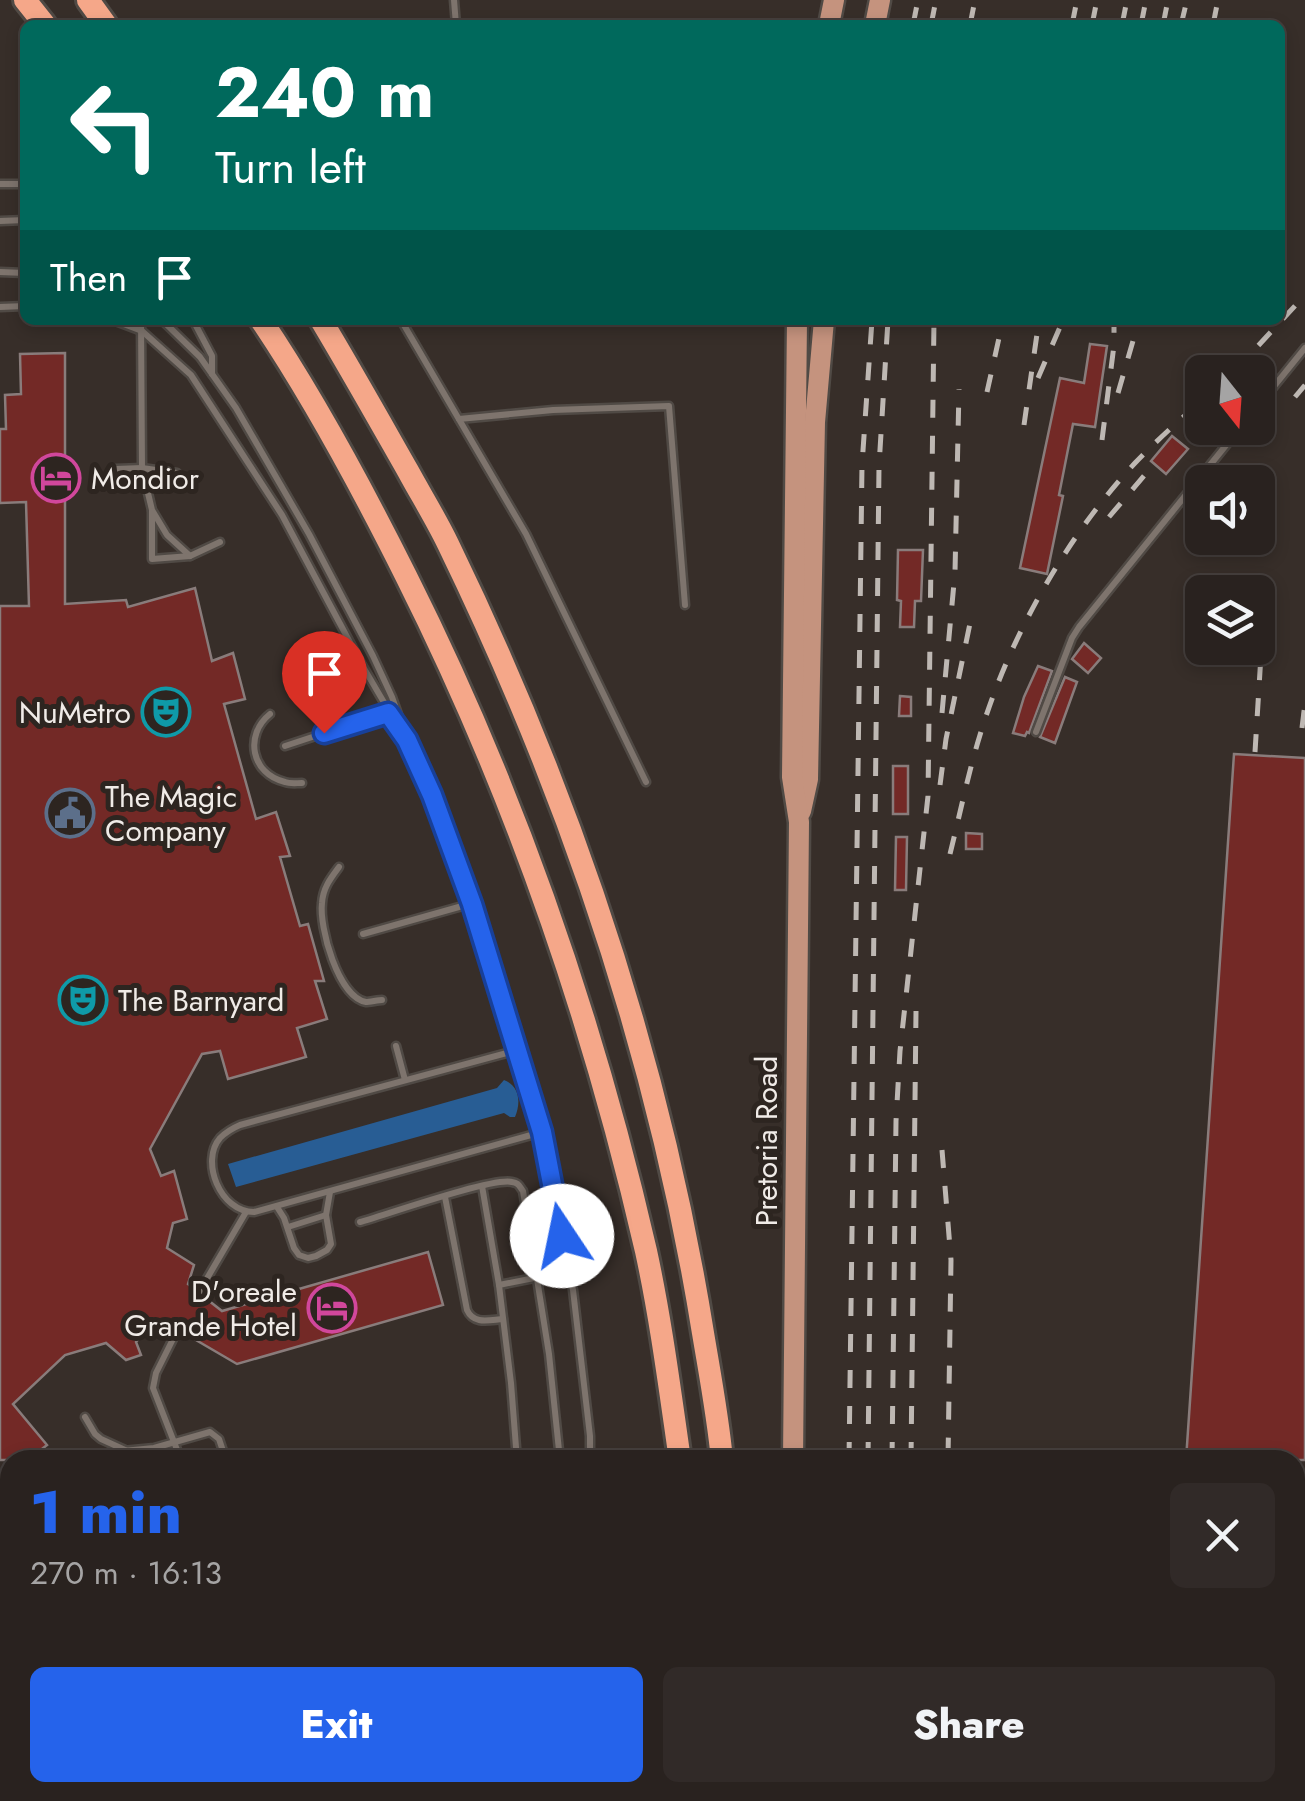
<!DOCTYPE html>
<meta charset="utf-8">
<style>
:root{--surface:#29221f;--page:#312a28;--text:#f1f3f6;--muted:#a5a4a4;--line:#453f3d;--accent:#2563eb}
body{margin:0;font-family:Jost,sans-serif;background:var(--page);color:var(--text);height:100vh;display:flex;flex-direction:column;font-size:38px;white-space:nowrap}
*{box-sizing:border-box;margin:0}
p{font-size:32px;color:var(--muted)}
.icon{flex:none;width:55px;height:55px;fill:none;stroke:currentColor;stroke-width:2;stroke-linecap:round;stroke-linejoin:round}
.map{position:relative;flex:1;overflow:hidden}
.details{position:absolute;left:0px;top:1450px;width:1305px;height:352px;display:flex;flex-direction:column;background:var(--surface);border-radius:30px 30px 0 0;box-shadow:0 5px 15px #0003,0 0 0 2px var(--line)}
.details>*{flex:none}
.top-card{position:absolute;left:20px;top:20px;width:1265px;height:305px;border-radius:15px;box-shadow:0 5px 15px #0003,0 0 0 2px var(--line);background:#00695c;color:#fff;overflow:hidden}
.needle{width:65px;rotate:163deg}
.controls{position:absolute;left:1185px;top:355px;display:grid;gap:20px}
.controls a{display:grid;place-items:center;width:90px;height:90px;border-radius:15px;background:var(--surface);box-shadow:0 5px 15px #0003,0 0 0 2px var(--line);font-size:50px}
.pin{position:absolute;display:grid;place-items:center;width:85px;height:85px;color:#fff;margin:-102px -42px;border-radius:50% 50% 50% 0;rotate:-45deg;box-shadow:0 0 10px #0007}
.pin .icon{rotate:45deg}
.me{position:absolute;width:110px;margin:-55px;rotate:349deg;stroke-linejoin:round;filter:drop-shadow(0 0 8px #0008)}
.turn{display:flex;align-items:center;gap:35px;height:210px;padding:0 30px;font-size:45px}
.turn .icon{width:130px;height:130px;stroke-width:2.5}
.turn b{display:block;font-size:70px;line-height:85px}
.then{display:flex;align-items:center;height:95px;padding:0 30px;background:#0003;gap:20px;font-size:38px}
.round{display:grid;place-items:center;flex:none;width:105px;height:105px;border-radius:15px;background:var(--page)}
.overview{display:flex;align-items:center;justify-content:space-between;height:170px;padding:0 30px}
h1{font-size:60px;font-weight:800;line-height:75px;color:var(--accent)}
.cta{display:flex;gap:20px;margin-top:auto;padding:20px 30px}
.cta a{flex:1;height:115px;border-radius:15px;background:var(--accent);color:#fff;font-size:40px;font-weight:800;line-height:115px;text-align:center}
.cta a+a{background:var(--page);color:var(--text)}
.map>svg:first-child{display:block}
</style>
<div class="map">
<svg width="1305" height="1801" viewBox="0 0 1305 1801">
<rect width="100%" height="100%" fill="#372e29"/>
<path fill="#285d94" d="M504,1080C520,1086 521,1103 515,1117H510L504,1113L236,1187L228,1164L497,1088Z"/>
<g fill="#732926" stroke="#897c7b" stroke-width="2.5">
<polygon points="1090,344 1107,346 1095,427 1073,424 1059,495 1063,496 1047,574 1020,568 1060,378 1084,383"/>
<polygon points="65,353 65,604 126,600 128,607 195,588 212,661 233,653 245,699 224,704 256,819 276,812 290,856 280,857 300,926 308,924 324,981 315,981 327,1019 297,1028 306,1057 228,1079 220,1051 202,1054 150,1149 161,1176 174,1171 187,1219 173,1223 167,1248 194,1265 188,1284 193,1288 194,1296 198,1299 204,1297 222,1311 428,1252 443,1305 237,1364 184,1333 184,1326 179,1322 172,1326 146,1331 136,1342 141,1355 126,1360 106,1343 65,1355 13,1404 47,1445 28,1460 0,1460 0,606 29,606 26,502 0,503 0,429 6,429 5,395 21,394 20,354"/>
<polygon points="1172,436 1188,449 1166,474 1151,461"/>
<polygon points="898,550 923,550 921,601 915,601 914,627 900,627 901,601 897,600"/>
<polygon points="1084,643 1101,658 1088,673 1072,659"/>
<polygon points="1038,666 1052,671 1029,733 1027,732 1025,736 1013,733 1024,697"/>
<polygon points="1065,677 1077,682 1055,743 1040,737"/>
<polygon points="900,696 911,697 911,716 899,716"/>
<polygon points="1234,754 1305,758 1305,1460 1186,1460"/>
<rect x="893" y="766" width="15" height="48"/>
<polygon points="966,833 982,834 982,849 966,849"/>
<polygon points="896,837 907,837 906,890 895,890"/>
</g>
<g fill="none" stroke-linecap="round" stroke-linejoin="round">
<g stroke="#504a45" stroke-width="11">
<g id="lane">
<polyline points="454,0 456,25"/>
<polyline points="0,184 25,184"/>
<polyline points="0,221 25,220"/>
<polyline points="0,272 25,273"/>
<polyline points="0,307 25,306"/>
<polyline points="113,320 142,331 191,375 282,515 362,665 402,733"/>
<polyline points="141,320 142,468 152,510 167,535 190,556"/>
<polyline points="162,320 200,357 236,408 309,534 373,656 392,697 407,740 432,795 462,870 518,1050 542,1132 573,1290 590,1436 590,1460"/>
<polyline points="193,320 212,356 212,374"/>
<polyline points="401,320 526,534 646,782"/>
<polyline points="1258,406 1305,348"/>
<polyline points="459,419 553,410 669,406 685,605"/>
<polyline points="116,469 142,468 177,473"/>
<polyline points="152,511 152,559 190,556 220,542"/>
<path d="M270,714C244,735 251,774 285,782C290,784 296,783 302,783"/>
<polyline points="1036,732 1072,638 1079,627 1240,428"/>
<polyline points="285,746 391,711"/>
<path d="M339,867C330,879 323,888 322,903C319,927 338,997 366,1002C369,1002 379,1000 382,1000"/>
<polyline points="363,934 473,903"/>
<polyline points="396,1046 405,1080"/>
<path d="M518,1050L240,1125C233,1128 225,1133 220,1138C200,1161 220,1212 254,1212L542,1132"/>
<polyline points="482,1186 499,1285"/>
<path d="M445,1197L467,1310C474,1325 489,1320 503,1319"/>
<polyline points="277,1207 284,1218 294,1248 299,1255 308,1258 316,1256 327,1250 331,1244 326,1215 330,1192"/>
<path d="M360,1222C385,1215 493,1177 512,1182C519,1183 519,1186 523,1191L549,1354L560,1460"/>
<polyline points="288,1227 326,1215"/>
<polyline points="199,1292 246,1212"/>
<polyline points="178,1329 156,1373 153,1388 181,1460"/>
<polyline points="85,1417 95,1434 101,1439 147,1460"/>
<polyline points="123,1451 154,1448 210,1432 219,1439 226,1460"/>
<polyline points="517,1460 511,1383 499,1285 569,1271"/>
<polyline points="0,1483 10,1496"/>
</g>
</g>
<g stroke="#504a45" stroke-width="22">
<g id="secondary">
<polyline points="0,1713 10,1726"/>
<polyline points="0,1737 10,1750"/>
<polyline points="44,1792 50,1801"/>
<polyline points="61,1792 67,1801"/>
</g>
</g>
<g stroke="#504a45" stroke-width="25">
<g id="primary">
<polyline points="829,25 834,0"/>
<polyline points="875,25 880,0"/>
<polyline points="801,811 808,779 815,422 824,320"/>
<polyline points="793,1460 799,822 792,777 797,320"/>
<polyline points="789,1801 789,1792"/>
</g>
</g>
<g stroke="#504a45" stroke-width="28">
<g id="highway">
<polyline points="25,0 45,25"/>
<polyline points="88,0 106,25"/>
<path d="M261,320C315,400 363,490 406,576C514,791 592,1016 646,1251C661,1320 670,1391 680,1460"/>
<path d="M321,320C351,370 379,420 408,471C421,495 436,519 448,544C569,793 659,1059 703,1333C710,1375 718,1417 722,1460"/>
<polyline points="700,1792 700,1801"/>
<polyline points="743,1801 744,1792"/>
</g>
</g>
<use href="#lane" stroke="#7e746d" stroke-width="6"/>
<use href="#secondary" stroke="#a28375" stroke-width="18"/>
<use href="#primary" stroke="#c5937e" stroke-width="20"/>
<use href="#highway" stroke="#f5a789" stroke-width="22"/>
<g stroke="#beb8b3" stroke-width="5" stroke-dasharray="18 18" stroke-linecap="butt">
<polyline points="913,25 918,0"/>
<polyline points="931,25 936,0"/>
<polyline points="970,25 975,0"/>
<polyline points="1072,25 1077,0"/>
<polyline points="1092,25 1097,0"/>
<polyline points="1122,25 1127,0"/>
<polyline points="1141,25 1146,0"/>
<polyline points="1163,25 1168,0"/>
<polyline points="1181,25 1187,0"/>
<polyline points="1213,25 1218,0"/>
<polyline points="1234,372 1305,295"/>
<polyline points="1038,378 1063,320"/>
<polyline points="987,392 1003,320"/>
<polyline points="1118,393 1139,320"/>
<polyline points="1295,397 1305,385"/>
<polyline points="1024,425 1039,320"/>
<polyline points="1102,440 1114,345 1114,320"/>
<polyline points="1109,517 1154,464"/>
<polyline points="942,713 955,572 959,389"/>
<polyline points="1302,728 1305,703"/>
<polyline points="1255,752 1266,574"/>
<polyline points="940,785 946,739 973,609"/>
<path d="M950,854C960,814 968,774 980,735C1009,638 1066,537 1135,463C1156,441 1180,420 1202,400"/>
<polyline points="942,1150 951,1260 948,1460"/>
<polyline points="849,1460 862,465 872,320"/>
<polyline points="868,1460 879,466 888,320"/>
<polyline points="892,1460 896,1121 900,1051 928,796 934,320"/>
<polyline points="911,1460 916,1011"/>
<polyline points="854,1801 854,1792"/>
<polyline points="887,1801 887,1792"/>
<polyline points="907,1801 907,1792"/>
<polyline points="943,1801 944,1792"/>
</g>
</g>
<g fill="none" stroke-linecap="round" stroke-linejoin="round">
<g stroke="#184099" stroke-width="25">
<polyline id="route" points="324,733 388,713 407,740 432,795 472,904 542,1132 562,1236"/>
</g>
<use href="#route" stroke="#2563eb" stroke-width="18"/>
</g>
<defs>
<g id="hotel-ring" transform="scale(2.5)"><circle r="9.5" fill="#2d2520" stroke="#d1479c" stroke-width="1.5"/><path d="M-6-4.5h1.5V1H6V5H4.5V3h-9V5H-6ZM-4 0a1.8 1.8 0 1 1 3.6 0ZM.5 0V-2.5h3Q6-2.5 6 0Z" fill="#d1479c"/></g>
<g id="theatre-ring" transform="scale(2.5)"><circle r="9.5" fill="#2d2520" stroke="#0f9aa8" stroke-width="1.5"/><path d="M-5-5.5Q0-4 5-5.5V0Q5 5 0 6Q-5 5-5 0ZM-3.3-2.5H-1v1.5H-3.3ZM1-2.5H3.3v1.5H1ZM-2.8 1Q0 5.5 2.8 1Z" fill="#0f9aa8"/></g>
<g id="civic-ring" transform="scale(2.5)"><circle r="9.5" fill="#2d2520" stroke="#5c6f8a" stroke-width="1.5"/><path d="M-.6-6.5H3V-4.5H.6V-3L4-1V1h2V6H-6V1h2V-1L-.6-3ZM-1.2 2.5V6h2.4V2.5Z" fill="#5c6f8a"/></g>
</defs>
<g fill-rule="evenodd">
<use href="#hotel-ring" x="56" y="478"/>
<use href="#theatre-ring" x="166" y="712"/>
<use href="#civic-ring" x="70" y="813"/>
<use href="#theatre-ring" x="83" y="1000"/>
<use href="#hotel-ring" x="332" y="1308"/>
</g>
<g text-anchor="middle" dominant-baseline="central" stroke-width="10" stroke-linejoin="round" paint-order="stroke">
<g font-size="30" fill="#f0ebe7" stroke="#2d2520" text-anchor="start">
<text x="91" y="478">Mondior</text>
<text x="131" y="712" text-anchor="end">NuMetro</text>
<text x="105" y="796">The Magic<tspan x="105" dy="34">Company</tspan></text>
<text x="118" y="1000">The Barnyard</text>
<text x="297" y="1291" text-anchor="end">D'oreale<tspan x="297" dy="34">Grande Hotel</tspan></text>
</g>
<g font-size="30" fill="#f0ebe7" stroke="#2d2520">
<text transform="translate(766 1141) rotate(-90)">Pretoria Road</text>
</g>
</g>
</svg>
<div class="controls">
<a><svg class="needle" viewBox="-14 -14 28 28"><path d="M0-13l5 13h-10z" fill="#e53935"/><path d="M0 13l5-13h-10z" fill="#a5a4a4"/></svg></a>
<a><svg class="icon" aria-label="sound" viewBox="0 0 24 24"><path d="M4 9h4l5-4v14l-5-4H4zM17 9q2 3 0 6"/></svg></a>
<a><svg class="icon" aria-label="layers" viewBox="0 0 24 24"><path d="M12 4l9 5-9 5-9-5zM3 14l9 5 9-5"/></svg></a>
</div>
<div class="pin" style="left:324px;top:733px;background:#d93025"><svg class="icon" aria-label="arrive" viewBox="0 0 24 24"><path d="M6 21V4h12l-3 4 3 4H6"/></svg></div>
<svg class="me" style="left:562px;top:1236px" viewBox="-20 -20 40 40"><circle r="19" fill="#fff"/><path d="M0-13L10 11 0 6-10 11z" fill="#2563eb"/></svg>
<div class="top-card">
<div class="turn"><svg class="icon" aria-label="left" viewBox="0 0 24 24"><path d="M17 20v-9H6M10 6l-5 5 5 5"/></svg><div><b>240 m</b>Turn left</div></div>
<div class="then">Then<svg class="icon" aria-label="arrive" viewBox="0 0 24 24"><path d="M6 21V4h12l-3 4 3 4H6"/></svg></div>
</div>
<section class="details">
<div class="overview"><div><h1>1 min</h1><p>270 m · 16:13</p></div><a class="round"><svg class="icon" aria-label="close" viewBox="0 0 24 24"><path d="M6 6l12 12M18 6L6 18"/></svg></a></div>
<div class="cta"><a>Exit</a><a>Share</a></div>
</section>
</div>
